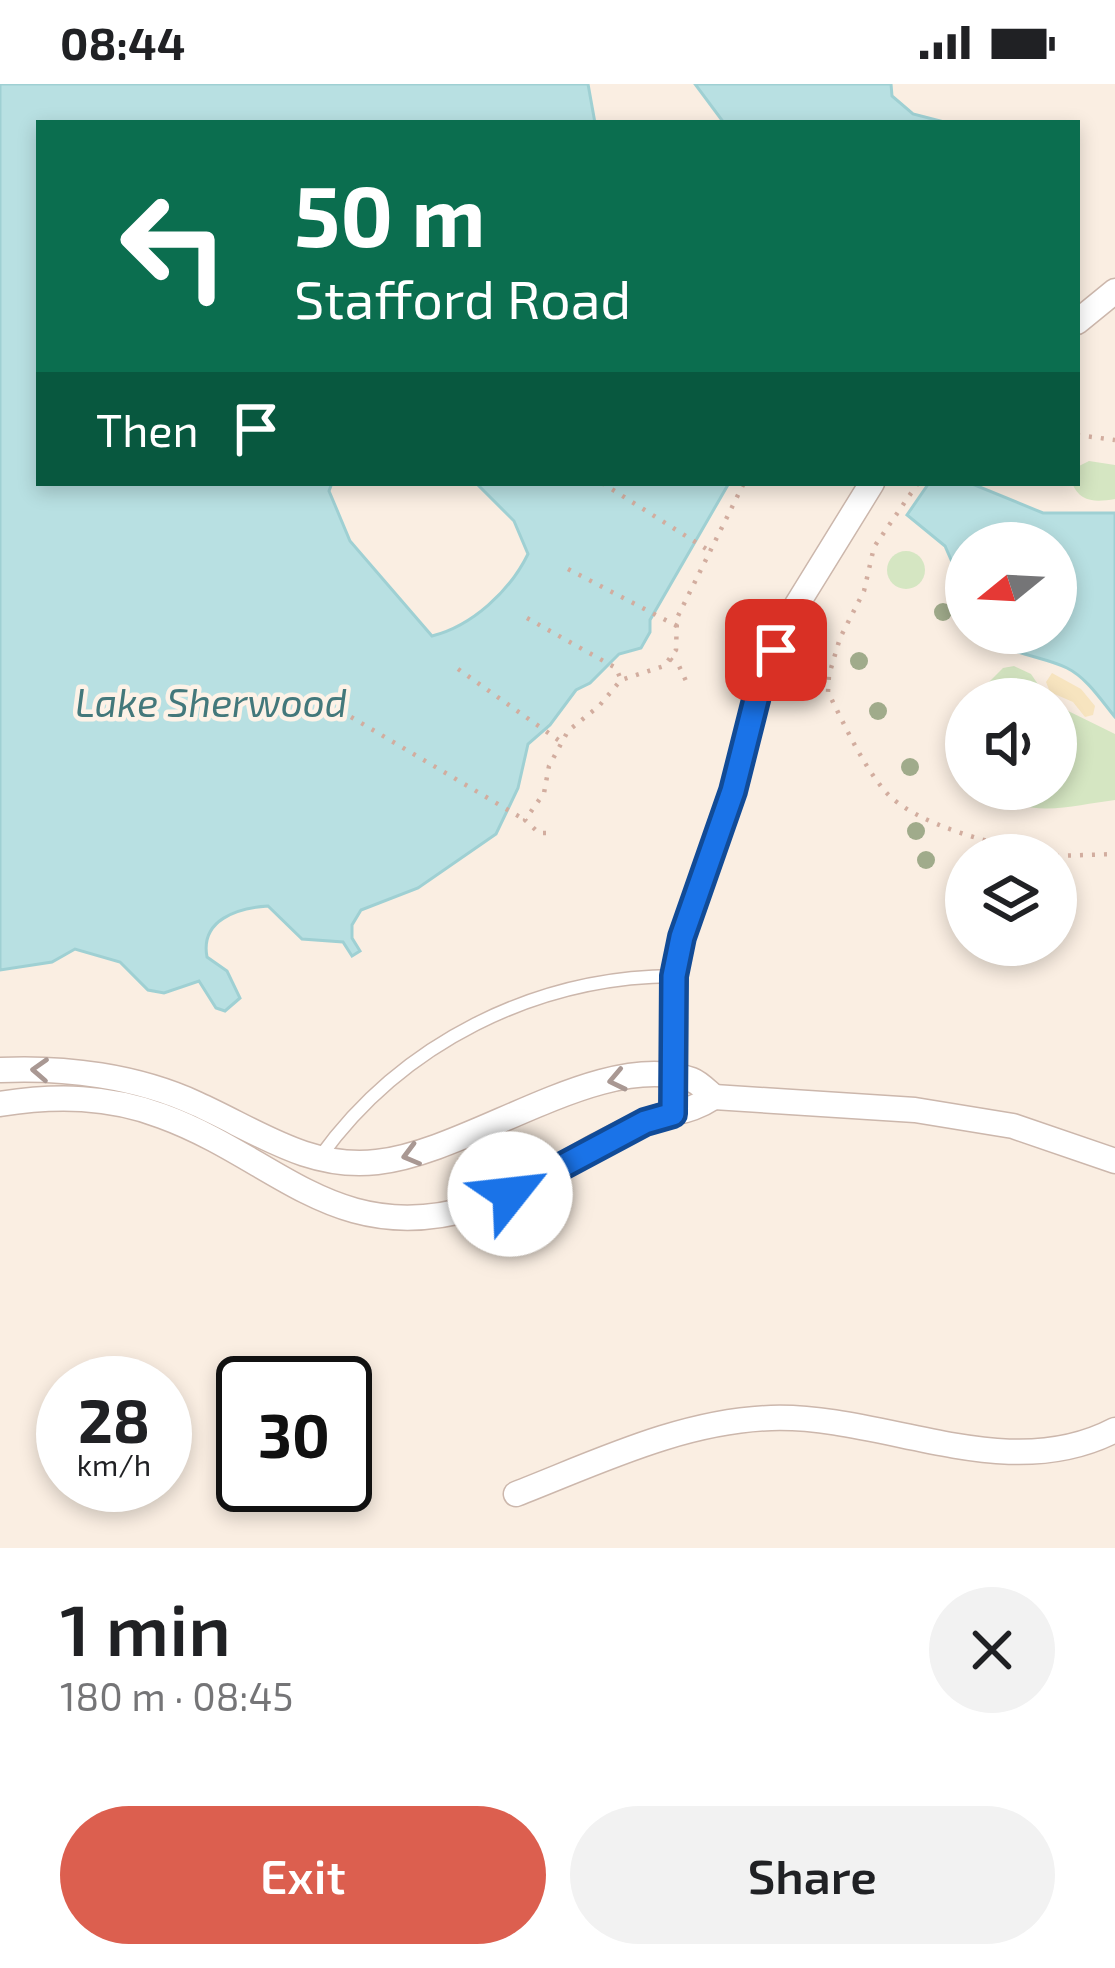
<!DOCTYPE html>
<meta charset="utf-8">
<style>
:root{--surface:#fff;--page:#f2f2f2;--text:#202124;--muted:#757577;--accent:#dc5f4f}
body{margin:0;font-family:"Exo 2",sans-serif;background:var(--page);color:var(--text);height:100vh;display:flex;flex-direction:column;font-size:45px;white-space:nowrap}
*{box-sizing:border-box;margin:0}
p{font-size:39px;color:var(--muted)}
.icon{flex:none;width:66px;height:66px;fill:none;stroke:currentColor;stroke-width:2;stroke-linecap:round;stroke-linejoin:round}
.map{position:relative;height:1464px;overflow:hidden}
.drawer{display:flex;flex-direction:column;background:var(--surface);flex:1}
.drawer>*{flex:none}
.guide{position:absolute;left:36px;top:36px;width:1044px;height:366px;border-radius:0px;box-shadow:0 6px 18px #0003;background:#0b6e4f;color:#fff;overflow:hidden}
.needle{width:78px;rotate:252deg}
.tools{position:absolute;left:945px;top:438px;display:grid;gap:24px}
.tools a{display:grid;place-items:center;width:132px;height:132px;border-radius:50%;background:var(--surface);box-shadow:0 6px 18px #0003;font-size:60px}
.speed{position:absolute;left:36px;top:1272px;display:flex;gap:24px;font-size:60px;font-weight:700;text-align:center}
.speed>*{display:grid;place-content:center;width:156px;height:156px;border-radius:50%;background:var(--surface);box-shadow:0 6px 18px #0003;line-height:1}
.speed small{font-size:30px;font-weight:400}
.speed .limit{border:6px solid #111;border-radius:18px;background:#fff;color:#111}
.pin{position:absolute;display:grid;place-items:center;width:102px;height:102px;color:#fff;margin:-51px;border-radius:24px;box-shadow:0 6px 18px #0006}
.me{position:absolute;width:132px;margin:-66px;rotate:61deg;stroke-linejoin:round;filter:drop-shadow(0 0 9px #0008)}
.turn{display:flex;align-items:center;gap:42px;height:252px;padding:0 60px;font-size:54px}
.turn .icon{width:156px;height:156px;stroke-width:2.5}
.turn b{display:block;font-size:84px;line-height:102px}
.then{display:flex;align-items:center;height:114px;padding:0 60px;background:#0003;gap:24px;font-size:45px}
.round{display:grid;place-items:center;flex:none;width:126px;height:126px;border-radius:63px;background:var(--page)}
.headline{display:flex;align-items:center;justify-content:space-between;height:204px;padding:0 60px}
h1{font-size:72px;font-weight:600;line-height:90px}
.button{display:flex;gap:24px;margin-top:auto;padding:24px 60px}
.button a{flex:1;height:138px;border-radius:72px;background:var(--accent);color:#fff;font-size:48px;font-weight:600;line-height:138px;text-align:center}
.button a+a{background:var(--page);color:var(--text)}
.status{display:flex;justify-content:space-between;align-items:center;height:84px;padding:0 60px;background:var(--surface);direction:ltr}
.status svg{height:33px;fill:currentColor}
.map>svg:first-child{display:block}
</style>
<div class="status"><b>08:44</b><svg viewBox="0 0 49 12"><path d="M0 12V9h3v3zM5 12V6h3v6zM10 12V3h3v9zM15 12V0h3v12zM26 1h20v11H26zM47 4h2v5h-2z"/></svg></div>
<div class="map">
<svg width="1115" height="1464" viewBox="0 0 1115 1464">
<rect width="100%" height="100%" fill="#faeee2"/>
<g fill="#d5e6c2">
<path d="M1089,377L1115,381V415C1096,418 1080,419 1072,399H1077V383Z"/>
<circle cx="906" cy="486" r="19"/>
<polygon points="1014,582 1031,590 1048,615 972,615 1003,584"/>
<path d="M1056,621L1115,650V716C1072,721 1028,737 991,705H1056Z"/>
</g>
<polygon fill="#f7e4bf" points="1052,589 1081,605 1095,622 1093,631 1085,633 1073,618 1050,608 1046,598"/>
<g fill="#b8e0e2" stroke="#9fd0d3" stroke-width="3">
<path d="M0,0H588L595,39H39V399H332L329,407L350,457L432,552C472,542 510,507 528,470L514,437L476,399H729L650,536V548L641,564L619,570L590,599L576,606L550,641L528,660L518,704L496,750L418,804L361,826L352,841V854L360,867L352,872L343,858L302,855L268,822C237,824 200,836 207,873L227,887L240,914L225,927L216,924L199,897L164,909L148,906L120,878L75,865L52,878L0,886Z"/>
<polygon points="695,0 891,0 892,12 913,30 948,39 724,39"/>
<path d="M929,399H970L1043,429H1115V633C1101,616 1087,594 1067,584C1040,571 1009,572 987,549H1056V459H966V510L945,462L907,431Z"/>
</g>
<polygon fill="#edcabc" stroke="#dfaf9d" stroke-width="3" points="491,1060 505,1091 473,1106 459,1076"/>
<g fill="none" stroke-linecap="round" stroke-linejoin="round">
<g stroke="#ccb7ac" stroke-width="15">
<path id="service" d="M320,1073C402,959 535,893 674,892"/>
</g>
<g stroke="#ccb7ac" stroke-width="27">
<g id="minor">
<polyline points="1077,238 1115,207"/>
<path d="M0,986C65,983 137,992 197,1020C257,1047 309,1086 377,1078C471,1068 602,964 692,996C700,999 708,1008 714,1013"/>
<polyline points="714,1013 915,1026 1013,1042 1115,1077"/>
<path d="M0,1020C56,1011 109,1012 162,1032C277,1074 336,1165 476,1123C520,1110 557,1083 598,1061C614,1053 630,1044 647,1037C674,1026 688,1030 714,1013"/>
<polyline points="673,1030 674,892 682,853 733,707 759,604 793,527 872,399"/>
<path d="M481,1046C508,1059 517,1081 510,1110"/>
<path d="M516,1410C598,1378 682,1337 771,1334C884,1330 1006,1403 1115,1346"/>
</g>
</g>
<g stroke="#d2ad9f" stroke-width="4.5" stroke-dasharray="3 9" stroke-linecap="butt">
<polyline points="1077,351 1115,356"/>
<polyline points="602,399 708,466"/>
<path d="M918,399L874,463L864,507L840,554L829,591L828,608C844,640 861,678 884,706C914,742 1002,762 1047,771"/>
<polyline points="568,485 677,542"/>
<polyline points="527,534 616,584 621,596"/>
<polyline points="670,575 679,582 686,597"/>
<polyline points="458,585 564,660"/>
<polyline points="351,633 525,736"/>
<polyline points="546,749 539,749 525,736 544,709 549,682 568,647 599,622 621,596 664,582 676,566 677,534 744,399"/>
<polyline points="1056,772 1115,770"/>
</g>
<use href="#service" stroke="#fff" stroke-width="12"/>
<use href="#minor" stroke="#fff" stroke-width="24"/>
</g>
<g fill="#a0ab8b">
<circle cx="943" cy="528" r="9"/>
<circle cx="859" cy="577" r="9"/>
<circle cx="878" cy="627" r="9"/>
<circle cx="910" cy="683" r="9"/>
<circle cx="916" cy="747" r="9"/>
<circle cx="926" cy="776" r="9"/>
</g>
<defs><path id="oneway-chevron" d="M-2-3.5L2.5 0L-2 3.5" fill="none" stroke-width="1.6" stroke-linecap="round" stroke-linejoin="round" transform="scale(3)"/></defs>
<g stroke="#a99893">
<use href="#oneway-chevron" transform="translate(40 986) rotate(-177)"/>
<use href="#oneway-chevron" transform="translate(617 996) rotate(168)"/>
<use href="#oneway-chevron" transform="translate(411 1071) rotate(165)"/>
</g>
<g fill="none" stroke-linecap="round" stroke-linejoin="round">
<g stroke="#114b97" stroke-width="30">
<polyline id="route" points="510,1110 645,1038 673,1030 674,892 682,853 733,707 759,604 776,566"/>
</g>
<use href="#route" stroke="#1a73e8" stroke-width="21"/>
</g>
<g text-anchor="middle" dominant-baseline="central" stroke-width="9" stroke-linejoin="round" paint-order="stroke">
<g font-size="39" font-style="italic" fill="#43787b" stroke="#fdf2e7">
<text x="211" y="617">Lake Sherwood</text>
</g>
</g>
</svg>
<div class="tools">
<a><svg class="needle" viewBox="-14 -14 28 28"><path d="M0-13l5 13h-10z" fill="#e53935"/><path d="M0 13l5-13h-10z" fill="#757577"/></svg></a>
<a><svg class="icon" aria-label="sound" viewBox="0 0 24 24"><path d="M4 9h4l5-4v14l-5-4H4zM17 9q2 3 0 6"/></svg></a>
<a><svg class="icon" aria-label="layers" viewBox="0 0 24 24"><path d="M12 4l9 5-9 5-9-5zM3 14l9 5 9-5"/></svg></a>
</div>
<div class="speed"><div>28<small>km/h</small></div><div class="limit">30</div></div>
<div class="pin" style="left:776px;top:566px;background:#d93025"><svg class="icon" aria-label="arrive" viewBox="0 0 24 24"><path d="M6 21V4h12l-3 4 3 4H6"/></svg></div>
<svg class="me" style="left:510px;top:1110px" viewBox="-20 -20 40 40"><circle r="19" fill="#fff"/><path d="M0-13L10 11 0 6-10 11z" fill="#1a73e8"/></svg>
<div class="guide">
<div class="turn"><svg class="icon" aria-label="left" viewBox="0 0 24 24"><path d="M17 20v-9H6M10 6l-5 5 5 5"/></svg><div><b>50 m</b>Stafford Road</div></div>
<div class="then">Then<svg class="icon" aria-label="arrive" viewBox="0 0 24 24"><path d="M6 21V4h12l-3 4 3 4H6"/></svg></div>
</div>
</div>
<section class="drawer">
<div class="headline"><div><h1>1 min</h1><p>180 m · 08:45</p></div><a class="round"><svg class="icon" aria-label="close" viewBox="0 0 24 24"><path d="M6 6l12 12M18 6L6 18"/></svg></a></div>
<div class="button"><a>Exit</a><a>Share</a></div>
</section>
